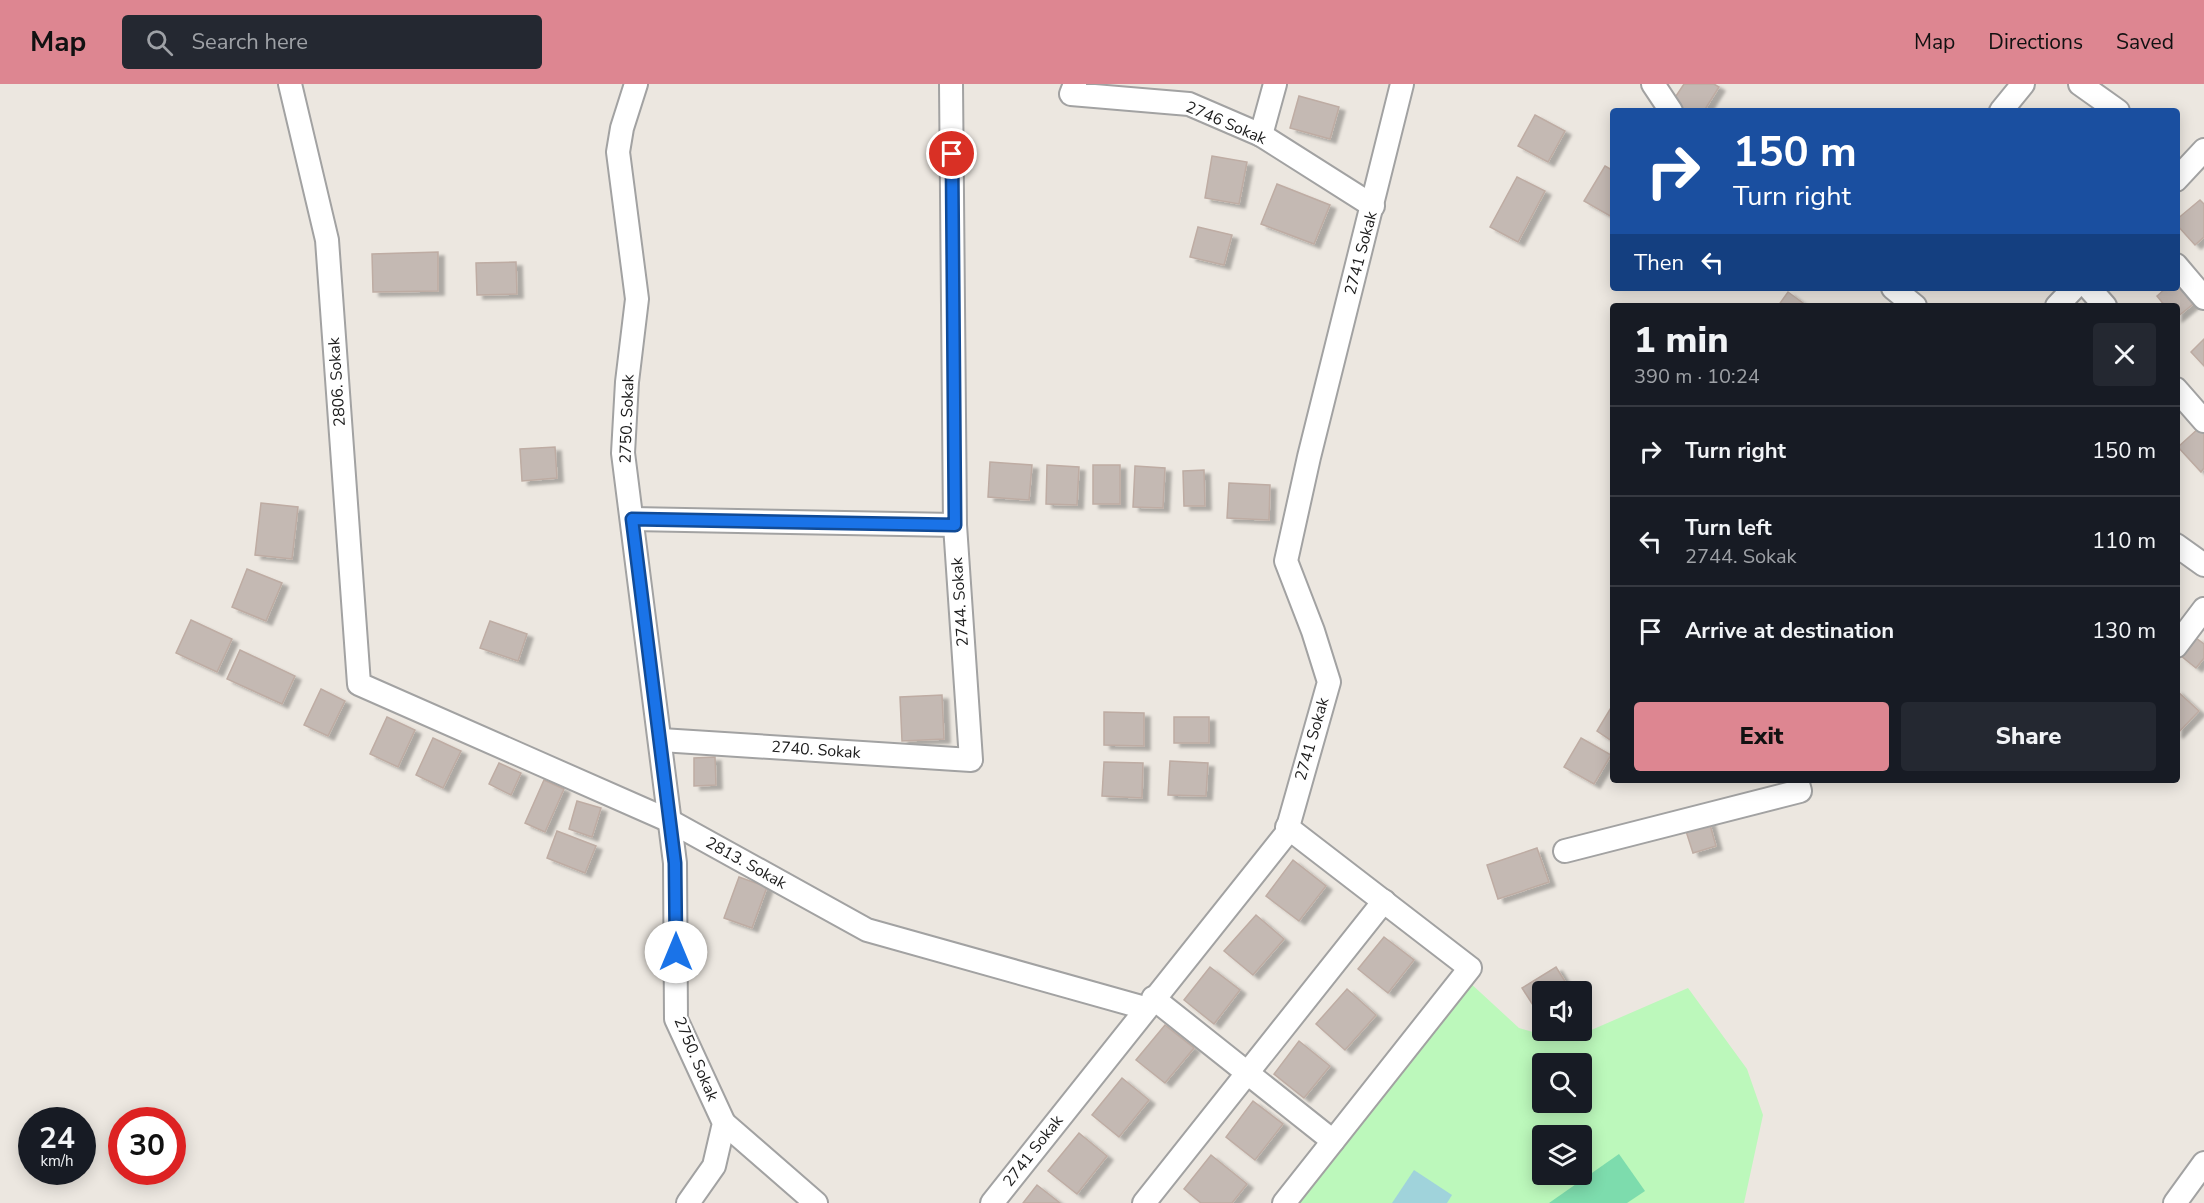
<!DOCTYPE html>
<meta charset="utf-8">
<style>
:root{--surface:#171b24;--page:#242831;--text:#f1f3f6;--muted:#9ea1a6;--line:#363941;--accent:#dd8691}
body{margin:0;font-family:"Nunito Sans",sans-serif;background:var(--page);color:var(--text);height:100vh;display:flex;flex-direction:column;font-size:22px;white-space:nowrap}
*{box-sizing:border-box;margin:0}
p{font-size:20px;color:var(--muted)}
.icon{flex:none;width:33px;height:33px;fill:none;stroke:currentColor;stroke-width:2;stroke-linecap:round;stroke-linejoin:round}
.map{position:relative;flex:1;overflow:hidden}
.panel{position:absolute;left:1610px;top:219px;width:570px;height:480px;display:flex;flex-direction:column;background:var(--surface);border-radius:6px;box-shadow:0 3px 15px #0003}
.panel>*{flex:none}
.banner{position:absolute;left:1610px;top:24px;width:570px;height:183px;border-radius:6px;box-shadow:0 3px 15px #0003;background:#1a4fa0;color:#fff;overflow:hidden}
.buttons{position:absolute;left:1532px;top:897px;display:grid;gap:12px}
.buttons a{display:grid;place-items:center;width:60px;height:60px;border-radius:6px;background:var(--surface);box-shadow:0 3px 15px #0003;font-size:30px}
.speed{position:absolute;left:18px;top:1023px;display:flex;gap:12px;font-size:30px;font-weight:700;text-align:center}
.speed>*{display:grid;place-content:center;width:78px;height:78px;border-radius:50%;background:var(--surface);box-shadow:0 3px 15px #0003;line-height:1}
.speed small{font-size:15px;font-weight:400}
.speed .limit{border:9px solid #d22;background:#fff;color:#111}
.pin{position:absolute;display:grid;place-items:center;width:51px;height:51px;color:#fff;margin:-26px;border:3px solid #fff;border-radius:50%;box-shadow:0 2px 6px #0007}
.me{position:absolute;width:66px;margin:-33px;rotate:0deg;stroke-linejoin:round;filter:drop-shadow(0 0 4px #0008)}
.turn{display:flex;align-items:center;gap:21px;height:126px;padding:0 24px;font-size:27px}
.turn .icon{width:78px;height:78px;stroke-width:2.5}
.turn b{display:block;font-size:42px;line-height:51px}
.then{display:flex;align-items:center;height:57px;padding:0 24px;background:#0003;gap:12px;font-size:22px}
.round{display:grid;place-items:center;flex:none;width:63px;height:63px;border-radius:6px;background:var(--page)}
.head{display:flex;align-items:center;justify-content:space-between;height:102px;padding:0 24px}
h1{font-size:36px;font-weight:800;line-height:45px}
.button{display:flex;gap:12px;margin-top:auto;padding:12px 24px}
.button a{flex:1;height:69px;border-radius:6px;background:var(--accent);color:#111;font-size:24px;font-weight:800;line-height:69px;text-align:center}
.button a+a{background:var(--page);color:var(--text)}
ul{padding:0;list-style:none}
li{display:flex;align-items:center;gap:18px;height:90px;padding:0 24px;border-top:2px solid var(--line)}
li div{flex:1}
li b{display:block;font-size:22px}
li em{font-style:normal}
header{display:flex;align-items:center;gap:36px;box-sizing:border-box;height:84px;padding:0 30px;background:var(--accent);color:#111}
header strong{font-size:28px}
nav{display:flex;gap:33px;margin-inline-start:auto;font-size:21px}
.search{width:420px;height:54px;background:var(--page);display:flex;align-items:center;gap:15px;box-sizing:border-box;padding:0 21px;border-radius:6px;color:var(--muted);font-size:22px}
.map>svg:first-child{display:block}
</style>
<header>
<strong>Map</strong>
<div class="search"><svg class="icon" aria-label="search" viewBox="0 0 24 24"><circle cx="10" cy="10" r="6"/><path d="M15 15l6 6"/></svg>Search here</div>
<nav><a>Map</a><a>Directions</a><a>Saved</a></nav>
</header>
<div class="map">
<svg width="2204" height="1119" viewBox="0 0 2204 1119">
<defs>
<filter id="shadow"><feDropShadow dx="6" dy="4" stdDeviation="1.5" flood-color="#0004"/></filter>
</defs>
<rect width="100%" height="100%" fill="#ece7e0"/>
<path fill="#bcf8bb" fill-rule="evenodd" d="M1468,897L1519,944L1566,957L1688,904L1747,985L1763,1031L1744,1119H1294ZM1542,980H1581V1018H1542ZM1542,1052H1581V1090H1542Z"/>
<polygon fill="#7ddcad" points="1619,1070 1645,1107 1627,1119 1549,1119"/>
<polygon fill="#a0d3db" points="1414,1086 1452,1111 1447,1119 1392,1119"/>
<g fill="#c4b9b3" stroke="#beaca3" stroke-width="1.5" filter="url(#shadow)">
<polygon points="1684,0 1714,0 1719,3 1704,27 1687,27 1672,18"/>
<polygon points="1299,12 1339,23 1330,55 1290,44"/>
<polygon points="1535,31 1565,47 1548,78 1518,62"/>
<polygon points="1212,72 1247,78 1239,120 1205,114"/>
<polygon points="1605,82 1612,86 1612,133 1584,117"/>
<polygon points="1517,93 1545,107 1518,158 1490,143"/>
<polygon points="1277,100 1330,121 1314,160 1261,140"/>
<polygon points="2200,116 2204,120 2204,153 2195,161 2176,140 2176,136"/>
<polygon points="1198,143 1232,151 1224,181 1190,173"/>
<polygon points="438,168 438,207 373,208 372,170"/>
<polygon points="516,178 517,210 477,211 476,179"/>
<polygon points="2176,195 2197,217 2176,234 2176,222 2165,222 2157,212 2166,204 2176,204"/>
<polygon points="1788,208 1807,222 1778,222"/>
<polygon points="2204,255 2204,282 2191,268"/>
<polygon points="2200,343 2204,347 2204,384 2201,388 2178,363"/>
<polygon points="555,363 557,394 522,397 520,365"/>
<polygon points="990,378 1032,381 1029,416 988,413"/>
<polygon points="1047,381 1079,383 1077,421 1046,420"/>
<rect x="1093" y="381" width="27" height="39"/>
<polygon points="1135,382 1165,384 1163,424 1133,423"/>
<polygon points="1204,386 1205,422 1184,422 1183,387"/>
<polygon points="1229,399 1270,401 1269,436 1227,434"/>
<polygon points="261,419 298,423 292,475 255,471"/>
<polygon points="247,485 282,499 266,537 232,523"/>
<polygon points="191,536 232,555 217,588 176,569"/>
<polygon points="490,537 527,550 518,577 480,564"/>
<polygon points="2196,554 2204,560 2204,574 2196,584 2181,572"/>
<polygon points="240,566 295,592 282,620 227,595"/>
<polygon points="321,605 345,617 328,652 304,641"/>
<polygon points="2176,606 2199,627 2177,650 2176,649"/>
<polygon points="942,611 944,655 902,657 900,613"/>
<polygon points="1612,622 1612,657 1597,647"/>
<polygon points="1104,628 1144,629 1144,662 1104,661"/>
<polygon points="387,633 415,646 398,683 370,670"/>
<rect x="1174" y="633" width="35" height="26"/>
<polygon points="433,654 461,667 443,704 416,691"/>
<polygon points="1581,654 1611,671 1594,700 1564,683"/>
<polygon points="715,673 716,701 694,702 694,674"/>
<polygon points="1170,677 1208,679 1206,712 1168,711"/>
<polygon points="1104,678 1143,679 1142,714 1102,712"/>
<polygon points="499,679 521,689 511,711 489,700"/>
<polygon points="544,696 564,705 545,748 525,739"/>
<polygon points="577,717 601,724 592,753 569,745"/>
<polygon points="1709,737 1716,762 1693,769 1685,744"/>
<polygon points="557,747 596,762 585,789 547,774"/>
<polygon points="1537,764 1549,798 1498,815 1487,781"/>
<polygon points="1293,776 1326,802 1299,837 1266,812"/>
<polygon points="739,793 767,803 752,844 724,834"/>
<polygon points="1256,831 1284,855 1253,891 1224,867"/>
<polygon points="1384,853 1414,876 1388,909 1358,885"/>
<polygon points="1210,883 1240,906 1214,940 1184,916"/>
<polygon points="1556,883 1571,907 1542,908 1542,926 1538,929 1522,904"/>
<polygon points="1347,905 1376,931 1345,966 1316,940"/>
<polygon points="1165,941 1194,964 1165,999 1136,976"/>
<polygon points="1299,957 1330,982 1304,1014 1274,990"/>
<polygon points="1122,994 1149,1016 1119,1053 1092,1031"/>
<polygon points="1253,1017 1283,1040 1255,1076 1226,1053"/>
<polygon points="1079,1049 1107,1072 1077,1110 1048,1087"/>
<polygon points="1211,1071 1247,1100 1232,1119 1201,1119 1184,1105"/>
<polygon points="1037,1101 1060,1119 1023,1119"/>
</g>
<g fill="none" stroke-linecap="round" stroke-linejoin="round">
<g stroke="#a2a2a2" stroke-width="26">
<g id="minor">
<polyline points="290,0 327,156 359,600 670,737 867,846 1145,924"/>
<polyline points="636,0 622,44 618,68 637,215 627,298 623,369 675,779 676,935 724,1039 714,1082 688,1119"/>
<polyline points="1075,0 1071,10 1189,20 1261,51 1373,122"/>
<polyline points="1653,0 1671,27"/>
<polyline points="2080,0 2118,27"/>
<polyline points="2001,27 2023,0"/>
<polyline points="1261,51 1275,0"/>
<polyline points="2176,96 2204,66"/>
<polyline points="2176,181 2204,214"/>
<polyline points="1893,204 1915,222"/>
<polyline points="2089,204 2105,222"/>
<polyline points="2057,222 2074,204"/>
<polyline points="2176,305 2204,337"/>
<polyline points="632,435 955,441"/>
<polyline points="2176,461 2204,481"/>
<polyline points="2176,562 2204,525"/>
<polyline points="661,656 971,676 955,441 951,0"/>
<polyline points="1565,767 1800,707 1797,696"/>
<polyline points="1153,914 1333,1057"/>
<polyline points="724,1039 816,1119"/>
<polyline points="992,1119 1286,750 1329,598 1313,547 1286,477 1309,373 1402,0"/>
<polyline points="1144,1119 1384,817"/>
<polyline points="1284,1119 1470,884 1287,743"/>
<polyline points="2175,1119 2204,1079"/>
</g>
</g>
<use href="#minor" stroke="#fff" stroke-width="22"/>
</g>
<g fill="none" stroke-linecap="round" stroke-linejoin="round">
<g stroke="#114b97" stroke-width="15">
<polyline id="route" points="676,868 675,779 632,435 955,441 952,70"/>
</g>
<use href="#route" stroke="#1a73e8" stroke-width="10"/>
</g>
<g text-anchor="middle" dominant-baseline="central" stroke-width="5" stroke-linejoin="round" paint-order="stroke">
<g font-size="16" fill="#1b1b1b" stroke="#fff">
<text transform="translate(1226 39) rotate(23)">2746 Sokak</text>
<text transform="translate(1361 169) rotate(-75)">2741 Sokak</text>
<text transform="translate(337 298) rotate(-94)">2806. Sokak</text>
<text transform="translate(627 335) rotate(-88)">2750. Sokak</text>
<text transform="translate(960 518) rotate(-94)">2744. Sokak</text>
<text transform="translate(1312 655) rotate(-74)">2741 Sokak</text>
<text transform="translate(816 666) rotate(4)">2740. Sokak</text>
<text transform="translate(746 779) rotate(29)">2813. Sokak</text>
<text transform="translate(696 975) rotate(67)">2750. Sokak</text>
<text transform="translate(1033 1067) rotate(-52)">2741 Sokak</text>
</g>
</g>
</svg>
<div class="buttons">
<a><svg class="icon" aria-label="sound" viewBox="0 0 24 24"><path d="M4 9h4l5-4v14l-5-4H4zM17 9q2 3 0 6"/></svg></a>
<a><svg class="icon" aria-label="search" viewBox="0 0 24 24"><circle cx="10" cy="10" r="6"/><path d="M15 15l6 6"/></svg></a>
<a><svg class="icon" aria-label="layers" viewBox="0 0 24 24"><path d="M12 4l9 5-9 5-9-5zM3 14l9 5 9-5"/></svg></a>
</div>
<div class="speed"><div>24<small>km/h</small></div><div class="limit">30</div></div>
<div class="pin" style="left:952px;top:70px;background:#d93025"><svg class="icon" aria-label="arrive" viewBox="0 0 24 24"><path d="M6 21V4h12l-3 4 3 4H6"/></svg></div>
<svg class="me" style="left:676px;top:868px" viewBox="-20 -20 40 40"><circle r="19" fill="#fff"/><path d="M0-13L10 11 0 6-10 11z" fill="#1a73e8"/></svg>
<div class="banner">
<div class="turn"><svg class="icon" aria-label="right" viewBox="0 0 24 24"><path d="M7 20v-9h11M14 6l5 5-5 5"/></svg><div><b>150 m</b>Turn right</div></div>
<div class="then">Then<svg class="icon" aria-label="left" viewBox="0 0 24 24"><path d="M17 20v-9H6M10 6l-5 5 5 5"/></svg></div>
</div>
<section class="panel">
<div class="head"><div><h1>1 min</h1><p>390 m · 10:24</p></div><a class="round"><svg class="icon" aria-label="close" viewBox="0 0 24 24"><path d="M6 6l12 12M18 6L6 18"/></svg></a></div>
<ul>
<li><svg class="icon" aria-label="right" viewBox="0 0 24 24"><path d="M7 20v-9h11M14 6l5 5-5 5"/></svg><div><b>Turn right</b></div><em>150 m</em></li>
<li><svg class="icon" aria-label="left" viewBox="0 0 24 24"><path d="M17 20v-9H6M10 6l-5 5 5 5"/></svg><div><b>Turn left</b><p>2744. Sokak</p></div><em>110 m</em></li>
<li><svg class="icon" aria-label="arrive" viewBox="0 0 24 24"><path d="M6 21V4h12l-3 4 3 4H6"/></svg><div><b>Arrive at destination</b></div><em>130 m</em></li>
</ul>
<div class="button"><a>Exit</a><a>Share</a></div>
</section>
</div>
